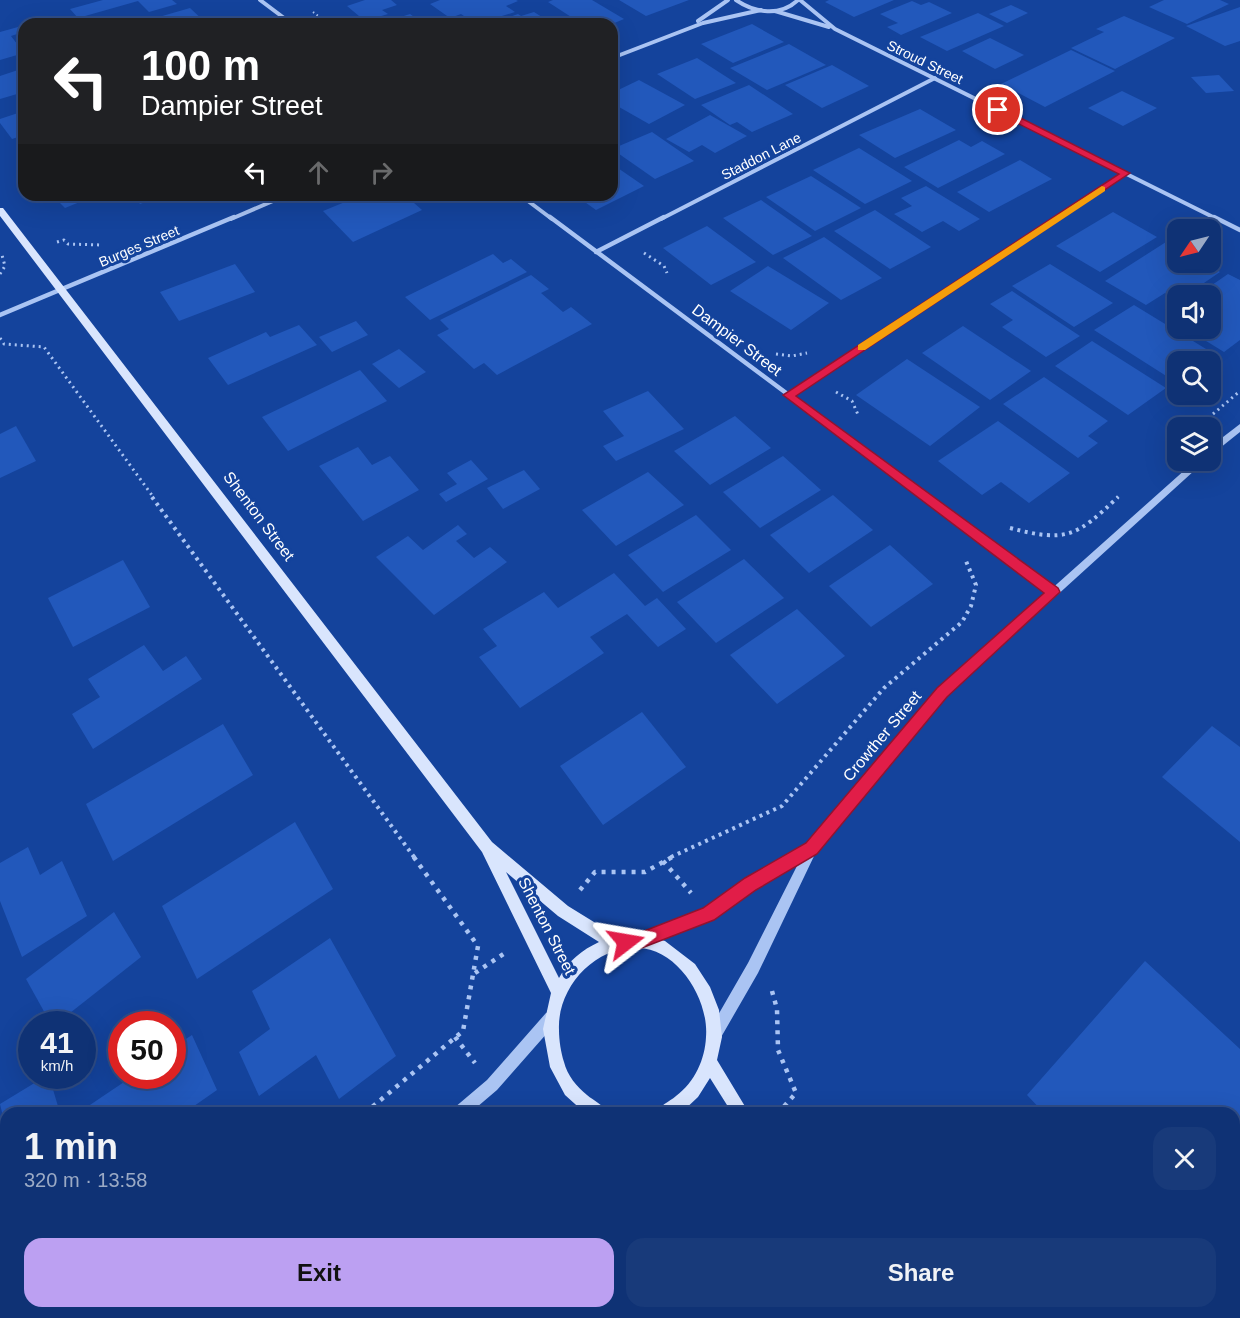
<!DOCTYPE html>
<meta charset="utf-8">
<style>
:root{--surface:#0f3275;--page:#183a7a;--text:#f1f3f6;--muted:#9baac5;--line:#2f4d87;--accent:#bca0f2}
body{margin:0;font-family:Arial,sans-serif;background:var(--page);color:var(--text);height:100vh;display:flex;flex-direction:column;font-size:22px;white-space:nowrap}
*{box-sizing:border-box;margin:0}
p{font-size:20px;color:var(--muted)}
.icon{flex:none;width:33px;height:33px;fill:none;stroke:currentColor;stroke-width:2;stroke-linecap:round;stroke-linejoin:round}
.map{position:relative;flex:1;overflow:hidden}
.side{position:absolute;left:0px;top:1107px;width:1240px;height:212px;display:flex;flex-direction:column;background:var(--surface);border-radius:18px 18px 0 0;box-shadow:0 6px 24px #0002,0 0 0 2px var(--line)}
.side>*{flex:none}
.hud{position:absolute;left:18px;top:18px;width:600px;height:183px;border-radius:18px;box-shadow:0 6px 24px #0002,0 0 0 2px var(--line);background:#202124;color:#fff;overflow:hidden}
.needle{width:39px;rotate:235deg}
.tools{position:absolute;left:1167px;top:219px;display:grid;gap:12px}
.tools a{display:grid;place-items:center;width:54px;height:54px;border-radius:12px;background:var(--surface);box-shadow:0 6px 24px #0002,0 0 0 2px var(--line);font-size:30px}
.speed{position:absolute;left:18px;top:1011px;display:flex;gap:12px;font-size:30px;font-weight:700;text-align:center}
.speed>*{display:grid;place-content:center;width:78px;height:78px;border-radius:50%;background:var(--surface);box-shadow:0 6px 24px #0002,0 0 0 2px var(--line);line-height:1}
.speed small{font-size:15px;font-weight:400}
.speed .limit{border:9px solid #d22;background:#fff;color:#111}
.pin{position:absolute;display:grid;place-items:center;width:51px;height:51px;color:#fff;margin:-26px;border:3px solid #fff;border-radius:50%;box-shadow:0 2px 6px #0007}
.me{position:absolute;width:66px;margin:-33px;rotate:76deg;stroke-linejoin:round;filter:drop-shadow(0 0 4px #0008)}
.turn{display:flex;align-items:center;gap:21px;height:126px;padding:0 24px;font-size:27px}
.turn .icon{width:78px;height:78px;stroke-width:2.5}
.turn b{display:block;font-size:42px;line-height:51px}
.lanes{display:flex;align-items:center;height:57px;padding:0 24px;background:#0003;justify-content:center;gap:30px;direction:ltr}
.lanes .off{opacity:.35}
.round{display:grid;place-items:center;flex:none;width:63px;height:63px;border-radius:18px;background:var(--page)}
.summary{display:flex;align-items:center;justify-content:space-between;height:102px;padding:0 24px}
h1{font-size:36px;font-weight:600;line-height:45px}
.button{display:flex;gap:12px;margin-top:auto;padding:12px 24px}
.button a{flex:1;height:69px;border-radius:18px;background:var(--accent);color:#111;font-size:24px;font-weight:600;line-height:69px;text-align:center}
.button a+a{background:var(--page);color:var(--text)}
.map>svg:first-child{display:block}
</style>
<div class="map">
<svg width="1240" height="1318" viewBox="0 0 1240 1318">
<rect width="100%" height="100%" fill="#14439c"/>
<g fill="#2258bb">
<polygon points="103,0 172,0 177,4 149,12 138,1 78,18 70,9"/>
<polygon points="365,0 391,0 397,5 382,10 388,14 365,21 347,6"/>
<polygon points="440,0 516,0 518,1 506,6 515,12 476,24 461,14 450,18 430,4"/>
<polygon points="553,0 592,0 624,19 612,24 582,24 548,2"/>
<polygon points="619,0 689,0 646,16"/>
<polygon points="829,0 894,0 854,17 825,2"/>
<polygon points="1164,0 1220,0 1229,4 1187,24 1149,7"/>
<polygon points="912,1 921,5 929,2 952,13 901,35 887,27 898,23 880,14"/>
<polygon points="1011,5 1028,13 1007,23 989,14"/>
<polygon points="1240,7 1240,41 1225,46 1186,26"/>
<polygon points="190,8 207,24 138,24 138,23"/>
<polygon points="534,12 553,24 490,24 518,14 521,16"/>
<polygon points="978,13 1004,26 947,51 920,37"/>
<polygon points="410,14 424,24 379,24"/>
<polygon points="1124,16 1175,38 1115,69 1071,48 1104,32 1096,29"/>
<polygon points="752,24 784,42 733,63 701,44"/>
<polygon points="18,27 23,32 11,36 24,53 0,60 0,32"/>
<polygon points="990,38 1024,55 995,69 962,51"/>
<polygon points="789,44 826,65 767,90 730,68"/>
<polygon points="1071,50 1115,71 1045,107 1001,84"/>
<polygon points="697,58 736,83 695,99 657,74"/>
<polygon points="832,65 869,86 822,108 785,85"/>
<polygon points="24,68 24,92 0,99 0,76"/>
<polygon points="1219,75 1234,91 1206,93 1191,77"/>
<polygon points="639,80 685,105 649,124 612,103 612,93"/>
<polygon points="749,85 793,114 752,132 737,122 730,125 701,105"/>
<polygon points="1122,91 1157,108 1123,126 1088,108"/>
<polygon points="920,109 956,130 895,158 859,135"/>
<polygon points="24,111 24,135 12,139 0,123 0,119"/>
<polygon points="710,115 747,136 715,153 702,145 689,152 666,139"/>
<polygon points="652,132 694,161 655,179 612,149"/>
<polygon points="959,140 971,147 982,141 1005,154 938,188 904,167"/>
<polygon points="859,148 912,181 865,204 813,170"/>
<polygon points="1020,160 1052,179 989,212 957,192"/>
<polygon points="612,164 644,186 596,210 575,195 612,195"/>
<polygon points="811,176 861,208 815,231 766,197"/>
<polygon points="926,186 980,219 959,231 943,221 922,232 894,214 912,206 901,198"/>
<polygon points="77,195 97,195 65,208 59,202"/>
<polygon points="133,195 164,195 140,204"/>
<polygon points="362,195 405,195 422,210 353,242 323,211"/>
<polygon points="761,200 812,236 773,255 723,218"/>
<polygon points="875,210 931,247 890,269 834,231"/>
<polygon points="1113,212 1157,237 1100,272 1056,246"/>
<polygon points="707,226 756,262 711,285 663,248"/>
<polygon points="824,237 882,278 841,300 783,258"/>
<polygon points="1166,242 1178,248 1178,262 1203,262 1220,272 1185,296 1178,296 1178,300 1165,293 1146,305 1105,281"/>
<polygon points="493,254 503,263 511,259 527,272 430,320 405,297"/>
<polygon points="235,264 255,292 179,321 160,292"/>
<polygon points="1050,264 1113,303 1074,327 1012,286"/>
<polygon points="768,266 829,303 791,330 730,291"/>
<polygon points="1228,274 1240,280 1240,340 1224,352 1185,328 1210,328 1210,296 1196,296"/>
<polygon points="531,275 549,289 541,293 563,312 571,307 592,324 497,375 484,363 474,369 437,335 449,329 440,320"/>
<polygon points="1012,291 1080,336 1046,357 1002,327 1013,320 990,304"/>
<polygon points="1134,305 1211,352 1197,362 1178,362 1178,375 1171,379 1094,330"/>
<polygon points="1178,308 1178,324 1165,317"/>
<polygon points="356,321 368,335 332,352 319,337"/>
<polygon points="299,325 317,345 228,385 208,358 266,332 270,337"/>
<polygon points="963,326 1031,371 990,400 922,353"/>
<polygon points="1092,341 1166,388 1128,415 1055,366"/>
<polygon points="399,349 426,372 399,388 372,364"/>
<polygon points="907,359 980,407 930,446 856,395"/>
<polygon points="360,370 387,401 288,451 262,417"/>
<polygon points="1044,377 1108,421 1088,436 1098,443 1078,458 1003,404"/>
<polygon points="648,391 684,429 616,461 603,446 624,436 603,411"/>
<polygon points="735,416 771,448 710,485 674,451"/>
<polygon points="998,421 1070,473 1029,503 1001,482 982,495 938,461"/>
<polygon points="16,426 36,461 0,478 0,434"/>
<polygon points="358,447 372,465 390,456 419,490 363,521 319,466"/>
<polygon points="783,456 821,490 760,528 723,492"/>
<polygon points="471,460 488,479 446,502 439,494 457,484 447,473"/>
<polygon points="524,470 540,489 503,509 487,488"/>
<polygon points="648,472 684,505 616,546 582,510"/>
<polygon points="833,495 873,530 809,573 770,535"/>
<polygon points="696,515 731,550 663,592 628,555"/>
<polygon points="458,525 467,534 456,541 474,558 490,547 507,562 434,615 376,557 408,536 423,550"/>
<polygon points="890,545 933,584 871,627 829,586"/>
<polygon points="744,559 784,598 716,643 677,602"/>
<polygon points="123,560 150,607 73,647 48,598"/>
<polygon points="614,573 645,606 657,598 686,629 658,647 627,614 590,637 604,653 520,708 479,657 497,646 483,629 544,592 558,608"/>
<polygon points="797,609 845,656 777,704 730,655"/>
<polygon points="144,645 163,671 186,656 202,679 93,749 72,714 100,697 88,679"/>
<polygon points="642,712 686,767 603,825 560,766"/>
<polygon points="223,724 253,775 113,861 86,804"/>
<polygon points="1212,726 1240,747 1240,842 1162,777"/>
<polygon points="295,822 333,889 197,979 162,906"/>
<polygon points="28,847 40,875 62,861 87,916 22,957 0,901 0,863"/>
<polygon points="114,912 141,957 56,1024 51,1024 26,979"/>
<polygon points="330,938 396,1056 339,1099 316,1055 259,1096 239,1052 270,1029 252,991"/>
<polygon points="1145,961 1240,1049 1240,1318 1234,1318 1229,1312 1234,1312 1234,1113 1044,1113 1027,1095"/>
<polygon points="192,1035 217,1090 184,1113 78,1113 133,1076 172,1076 172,1048"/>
<polygon points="46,1076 49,1076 60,1113 6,1113 5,1125 0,1104"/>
<polygon points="42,1312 63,1312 55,1318 43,1318"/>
</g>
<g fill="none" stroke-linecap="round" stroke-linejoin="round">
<polyline stroke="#aac4f3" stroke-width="2" stroke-dasharray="1.5 3" stroke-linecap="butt" points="313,12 329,24"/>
<g stroke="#aac4f3" stroke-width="3" stroke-dasharray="2 4" stroke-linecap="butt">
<polyline points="57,242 64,240 68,244 102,245"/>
<polyline points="644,253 664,266 667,273"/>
<polyline points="0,274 5,266 2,255"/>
<polyline points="0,338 4,344 44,347 154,498"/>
<polyline points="776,354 792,356 807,353"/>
<polyline points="836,392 852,401 859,417"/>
<polyline points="1213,414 1240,391"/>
<polyline points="1117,498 1120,495"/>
</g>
<g stroke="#aac4f3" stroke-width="4" stroke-dasharray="3 4.5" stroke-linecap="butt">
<polyline points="152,497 414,857"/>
<path d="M1010,528C1067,543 1077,536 1118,497"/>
<polyline points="671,857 782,806 884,688 962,622 971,606 976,585 966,561"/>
</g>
<g stroke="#aac4f3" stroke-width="4.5" stroke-dasharray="4 6" stroke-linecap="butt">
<polyline points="663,861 691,893"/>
<polyline points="580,890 595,872 645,872 674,856"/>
<polyline points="475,973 508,951"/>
<polyline points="772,991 777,1009 778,1050 796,1093 778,1113"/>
<polyline points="455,1037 475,1063"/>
<polyline points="365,1113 463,1031 478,946 413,856"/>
<polyline points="121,1318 128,1312"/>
</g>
<g stroke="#aac4f3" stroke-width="4">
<polyline points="260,0 292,24"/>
<path d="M736,0C755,13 780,17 798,0"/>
<polyline points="800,0 835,29 1217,219"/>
<polyline points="775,11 829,27"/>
<polyline points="698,21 728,0"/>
<polyline points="612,58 703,23 761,10"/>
<polyline points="520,195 552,219"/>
<polyline points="231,219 287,195"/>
<polyline points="661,219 935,78"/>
<polyline points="1056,219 1125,173"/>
</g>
<g stroke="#aac4f3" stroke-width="4.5">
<polyline points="550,217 927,498"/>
<polyline points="1214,217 1240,230"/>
<polyline points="596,252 664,217"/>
<polyline points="0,315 234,217"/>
<polyline points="788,395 1058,217"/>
</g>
<polyline stroke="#aac4f3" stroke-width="6" points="925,497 1053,592"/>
<g fill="#aac4f3" fill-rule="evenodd">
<polygon points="1240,424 1240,432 1210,456 1210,447"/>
<polygon points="1196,460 1206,460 946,696 816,852 758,973 720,1039 715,1041 710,1039 708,1034 710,1029 748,963 799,862 754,888 712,919 639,947 635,945 633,941 635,937 704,910 746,880 808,843 938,690"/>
<polygon points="551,1011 556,1013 558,1018 556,1023 497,1090 470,1113 452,1113 454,1108 487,1080 546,1013"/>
<polygon points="233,1312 250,1312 248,1318 230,1318"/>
<polygon points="264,1312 286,1312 283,1318 261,1318"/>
</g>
<g fill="#d9e5fd" fill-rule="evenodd">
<path d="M0,208H3L492,842L568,906L615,935L639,933L665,941L695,964L710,987L719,1010L722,1037L717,1060L749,1113H732L710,1078L698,1097L681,1113H656C660,1105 669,1102 676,1096C695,1082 705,1059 706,1037C709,999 678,949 638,948C594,946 557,988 559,1030C559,1040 561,1053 564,1062C567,1075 577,1087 587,1095C594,1101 603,1104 607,1113H585L565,1095L550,1067L543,1029L551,993L482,852L0,216ZM506,872L558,916L599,942C582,950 568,961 559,978Z"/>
<polygon points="810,1312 829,1312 832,1318 813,1318"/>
<polygon points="857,1312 876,1312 879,1318 860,1318"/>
</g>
</g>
<polygon fill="#e11d48" stroke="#92132f" stroke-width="1.5" points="995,108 1001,108 1130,173 796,396 1058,588 1060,592 947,697 817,854 756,890 714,920 639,949 626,950 621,948 618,942 621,936 639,933 703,908 745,878 806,843 937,688 1044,593 783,395 1119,174 995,112"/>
<polygon fill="#f59e0b" points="1102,186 1105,187 1105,191 865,350 858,350 858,345"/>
<g text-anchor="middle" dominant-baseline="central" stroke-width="6" stroke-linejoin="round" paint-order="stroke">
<g font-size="14" fill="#fff" stroke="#14439c">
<text transform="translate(925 62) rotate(26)">Stroud Street</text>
<text transform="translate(761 156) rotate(-27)">Staddon Lane</text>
<text transform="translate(139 246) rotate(-23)">Burges Street</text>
</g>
<g font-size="16" fill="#fff" stroke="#14439c">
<text transform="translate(737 340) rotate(37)">Dampier Street</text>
<text transform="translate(259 516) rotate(53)">Shenton Street</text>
<text transform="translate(882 736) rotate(-50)">Crowther Street</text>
<text transform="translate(547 926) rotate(63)">Shenton Street</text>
</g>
</g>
</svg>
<div class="tools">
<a><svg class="needle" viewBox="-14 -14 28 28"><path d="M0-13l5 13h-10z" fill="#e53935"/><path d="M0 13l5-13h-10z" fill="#9baac5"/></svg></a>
<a><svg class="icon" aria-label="sound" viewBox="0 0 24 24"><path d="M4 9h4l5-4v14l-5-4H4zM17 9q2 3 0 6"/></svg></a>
<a><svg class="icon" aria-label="search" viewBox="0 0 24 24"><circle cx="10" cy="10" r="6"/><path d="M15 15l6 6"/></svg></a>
<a><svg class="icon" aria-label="layers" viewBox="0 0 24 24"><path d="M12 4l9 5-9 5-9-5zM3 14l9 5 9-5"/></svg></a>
</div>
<div class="speed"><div>41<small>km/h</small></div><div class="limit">50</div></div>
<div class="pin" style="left:998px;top:110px;background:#d93025"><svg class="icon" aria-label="arrive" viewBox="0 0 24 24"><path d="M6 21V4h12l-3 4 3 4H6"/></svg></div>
<svg class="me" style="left:626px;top:942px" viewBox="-20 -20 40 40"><path d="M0-17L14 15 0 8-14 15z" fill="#e11d48" stroke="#fff" stroke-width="4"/></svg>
<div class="hud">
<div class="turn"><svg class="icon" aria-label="left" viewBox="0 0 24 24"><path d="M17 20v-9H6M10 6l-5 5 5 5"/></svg><div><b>100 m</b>Dampier Street</div></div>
<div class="lanes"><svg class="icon" aria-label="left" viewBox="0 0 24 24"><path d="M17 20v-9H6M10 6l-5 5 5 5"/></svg><svg class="icon off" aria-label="ahead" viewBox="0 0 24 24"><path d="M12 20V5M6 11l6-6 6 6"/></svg><svg class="icon off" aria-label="right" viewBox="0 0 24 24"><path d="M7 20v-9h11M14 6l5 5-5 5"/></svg></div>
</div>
<section class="side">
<div class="summary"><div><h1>1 min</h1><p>320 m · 13:58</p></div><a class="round"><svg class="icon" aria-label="close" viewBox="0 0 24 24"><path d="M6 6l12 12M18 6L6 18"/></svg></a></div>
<div class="button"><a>Exit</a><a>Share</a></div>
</section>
</div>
